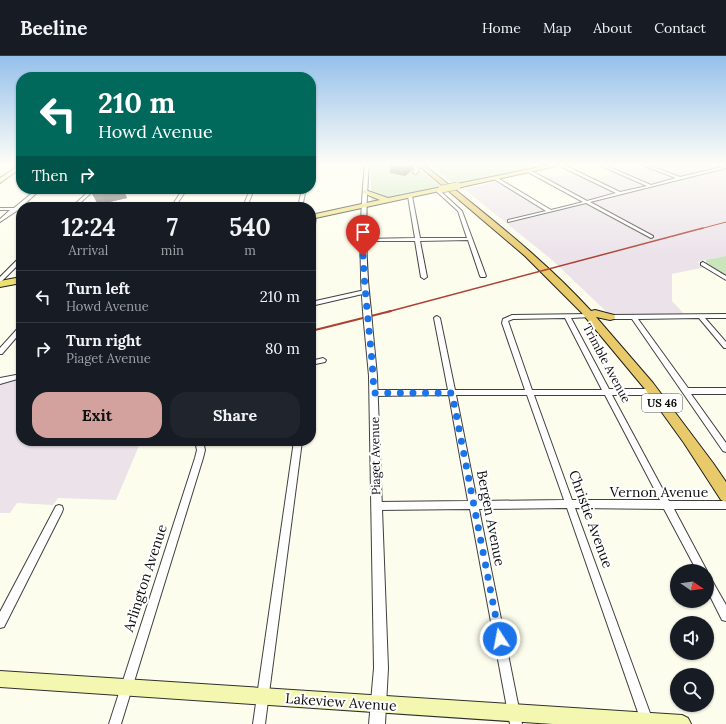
<!DOCTYPE html>
<style>
:root{--surface:#171b24;--page:#20242c;--text:#f1f3f6;--muted:#9ea1a6;--line:#363941;--accent:#d3a29e}
body{margin:0;font-family:Lora,serif;background:var(--page);color:var(--text);height:100vh;display:flex;flex-direction:column;font-size:15px;white-space:nowrap}
*{box-sizing:border-box;margin:0}
p{font-size:13px;color:var(--muted)}
.icon{flex:none;width:22px;height:22px;fill:none;stroke:currentColor;stroke-width:2;stroke-linecap:round;stroke-linejoin:round}
.map{position:relative;flex:1;overflow:hidden}
.details{position:absolute;left:16px;top:146px;width:300px;height:244px;display:flex;flex-direction:column;background:var(--surface);border-radius:16px;box-shadow:0 1px 3px #0004}
.details>*{flex:none}
.banner{position:absolute;left:16px;top:16px;width:300px;height:122px;border-radius:16px;box-shadow:0 1px 3px #0004;background:#00695c;color:#fff;overflow:hidden}
.needle{width:26px;rotate:103deg}
.fabs{position:absolute;left:670px;top:508px;display:grid;gap:8px}
.fabs a{display:grid;place-items:center;width:44px;height:44px;border-radius:50%;background:var(--surface);box-shadow:0 1px 3px #0004;font-size:20px}
.pin{position:absolute;display:grid;place-items:center;width:34px;height:34px;color:#fff;margin:-41px -17px;border-radius:50% 50% 50% 0;rotate:-45deg;box-shadow:0 0 4px #0007}
.pin .icon{rotate:45deg}
.me{position:absolute;width:44px;margin:-22px;rotate:349deg;stroke-linejoin:round;filter:drop-shadow(0 0 3px #0008)}
.turn{display:flex;align-items:center;gap:14px;height:84px;padding:0 16px;font-size:18px}
.turn .icon{width:52px;height:52px;stroke-width:2.5}
.turn b{display:block;font-size:28px;line-height:34px}
.then{display:flex;align-items:center;height:38px;padding:0 16px;background:#0003;gap:8px;font-size:15px}
.eta{display:flex;justify-content:space-evenly;align-items:center;height:68px;text-align:center}
.eta b{font-size:24px;font-weight:700;line-height:28px}
.primary-button{display:flex;gap:8px;margin-top:auto;padding:8px 16px}
.primary-button a{flex:1;height:46px;border-radius:16px;background:var(--accent);color:#111;font-size:16px;font-weight:700;line-height:46px;text-align:center}
.primary-button a+a{background:var(--page);color:var(--text)}
ul{padding:0;list-style:none}
li{display:flex;align-items:center;gap:12px;height:52px;padding:0 16px;border-top:1px solid var(--line)}
li div{flex:1}
li b{display:block;font-size:15px}
li em{font-style:normal}
header{display:flex;align-items:center;gap:24px;box-sizing:border-box;height:56px;padding:0 20px;background:var(--surface);border-bottom:1px solid var(--line)}
header strong{font-size:19px}
nav{display:flex;gap:22px;margin-inline-start:auto;font-size:14px}
.map>svg:first-child{display:block}
</style>
<header>
<strong>Beeline</strong>
<nav><a>Home</a><a>Map</a><a>About</a><a>Contact</a></nav>
</header>
<div class="map">
<svg width="726" height="668" viewBox="0 0 726 668">
<rect width="100%" height="100%" fill="#fdfdee"/>
<g fill="#ebe2ea">
<polygon points="642,108 726,108 726,200 697,206 706,211 672,218 672,245 687,261 612,261 551,203 464,133 498,125 549,155 584,146 542,123 573,116 592,125 616,115 634,113 640,116 653,112"/>
<polygon points="21,323 21,385 141,385 116,444 58,442 53,449 17,447 10,457 0,457 0,329"/>
</g>
<g fill="#cae4bb">
<polygon points="371,108 414,108 441,131 371,146"/>
<polygon points="428,108 551,108 453,128"/>
<polygon points="726,200 726,219 706,207 706,204"/>
</g>
<g fill="none" stroke-linecap="round" stroke-linejoin="round">
<g stroke="#404040" stroke-width="2">
<g id="minor">
<polygon points="410,108 413,108 419,113 416,118 413,117 415,113"/>
<polygon points="559,108 562,108 620,136 647,130 599,109 599,108 602,108 651,129 676,122 642,109 642,108 645,108 680,121 726,110 726,112 590,146 653,180 653,181 651,182 586,147 508,166 508,164 546,155 494,123 494,121 496,121 551,154 583,146 528,116 528,114 530,114 587,145 616,137 562,111"/>
<polygon points="37,133 41,133 18,154 0,166 0,163 10,154 0,154 0,152 14,152"/>
<polygon points="91,133 95,133 76,151 72,151"/>
<polygon points="183,133 187,133 175,151 171,151"/>
<polygon points="250,133 254,133 247,151 243,151"/>
<polygon points="302,133 306,133 302,151 298,151"/>
<polygon points="436,133 438,133 462,155 486,220 485,221 481,221 480,220 468,184 420,185 427,221 424,223 421,221 415,185 363,185 361,184 363,183 415,182 408,140 410,139 412,140 420,182 467,182 458,155 436,135"/>
<polygon points="312,160 316,161 313,182 311,183 311,166"/>
<polygon points="21,201 21,206 2,225 0,226 0,221 19,202"/>
<polygon points="703,206 726,220 726,224 701,209 701,207"/>
<polygon points="365,234 367,235 367,237 311,250 311,246"/>
<path d="M590,258L592,259V261L571,262L609,333H654L656,334L658,336L656,338L654,339H612L669,445H726V453H674L707,515H697L664,453L575,452L654,668H642L567,452L479,453L522,668H510L470,453L377,454L374,453L373,450L374,447L377,446L468,445L449,339L374,340L372,339L370,337L372,335L374,334H448L434,262L435,261L437,260L440,262L455,334H525L502,267L503,263L512,259ZM565,262L602,334H532L508,265L513,263ZM456,339H527L564,444L477,445ZM534,339H605L660,444H572Z"/>
<polygon points="726,258 726,262 705,262 726,286 726,292 724,292 699,262 638,263 688,332 726,332 726,338 691,338 726,387 726,396 723,395 632,263 610,263 607,261 610,259"/>
<polygon points="21,270 21,276 2,298 0,298 0,292 19,271"/>
<polygon points="323,302 326,304 325,306 311,309 311,305"/>
<polygon points="21,318 21,322 0,328 0,322"/>
<polygon points="195,385 203,385 205,394 203,402 121,668 109,668 195,402 197,394"/>
<polygon points="294,385 302,385 265,668 253,668"/>
<polygon points="59,449 62,450 63,453 62,456 4,571 0,572 0,556 56,450"/>
<polygon points="707,519 710,521 726,549 726,565 722,564 707,534"/>
</g>
</g>
<g stroke="#404040" stroke-width="2">
<g id="tertiary">
<path d="M365,108H369C365,157 365,206 371,255L367,257L363,255C359,206 360,157 365,108Z"/>
<polygon points="365,265 371,265 372,267 377,320 388,612 385,668 369,668 374,612 369,320 364,267"/>
</g>
</g>
<g stroke="#2f2f2f" stroke-width="2">
<g id="secondary">
<polygon points="21,108 21,112 0,127 0,122"/>
<polygon points="0,615 682,659 688,662 691,668 553,668 0,631"/>
</g>
</g>
<g stroke="#1e1e1e" stroke-width="2">
<g id="primary">
<polygon points="555,108 565,108 457,132 454,130 457,128"/>
<polygon points="442,131 444,132 444,134 311,163 311,159 380,144 363,137 363,135 365,134 388,142"/>
<polygon points="21,221 21,227 0,231 0,225"/>
</g>
</g>
<g stroke="#1e1e1e" stroke-width="2">
<path id="trunk" d="M417,108H423C481,155 541,200 591,255L595,254L614,259L615,261L614,263L610,264L596,261L653,327L713,407L726,426V446L721,444L684,387L645,333L581,256L525,200Z"/>
</g>
<use href="#minor" fill="#fff" fill-rule="evenodd"/>
<use href="#tertiary" fill="#fff" fill-rule="evenodd"/>
<use href="#secondary" fill="#f4f7af" fill-rule="evenodd"/>
<use href="#primary" fill="#ebe070" fill-rule="evenodd"/>
<use href="#trunk" fill="#e8ca6a" fill-rule="evenodd"/>
<polyline stroke="#af3f32" stroke-width="1" points="700,173 726,166"/>
<polyline stroke="#af3f32" stroke-width="1.5" points="387,256 703,172"/>
<polyline stroke="#af3f32" stroke-width="2" points="311,275 391,255"/>
<g stroke="#404040" stroke-width="10" stroke-linecap="butt">
<polyline id="tertiary-bridge" points="367,255 368,267"/>
</g>
<g stroke="#1e1e1e" stroke-width="8" stroke-linecap="butt">
<polyline id="primary-bridge" points="442,133 457,130"/>
</g>
<use href="#tertiary-bridge" stroke="#fff" stroke-width="8"/>
<use href="#primary-bridge" stroke="#ebe070" stroke-width="7"/>
</g>
<g fill="#484540">
<polygon points="392,108 413,108 413,113 405,120 390,117 390,111"/>
<polygon points="90,134 124,135 127,142 105,147 97,147"/>
</g>
<g fill="#3b3834">
<polygon points="412,108 413,108 413,113 405,120 405,113"/>
<polygon points="124,135 127,142 105,147 102,140"/>
</g>
<g fill="#54504a" stroke="#3b3834">
<polygon points="392,108 412,108 405,113 390,111"/>
<polygon points="92,133 123,133 124,135 102,140 94,140 90,134"/>
</g>
<linearGradient id="sky" x2="0" y2="1"><stop stop-color="#95c0eb"/><stop offset="0.54" stop-color="#fefef7"/><stop offset="1" stop-color="#fefef7" stop-opacity="0"/></linearGradient>
<rect width="726" height="201" fill="url(#sky)"/>
<g fill="none" stroke-linecap="round" stroke-linejoin="round">
<path stroke="#1a73e8" stroke-width="7" stroke-dasharray="0 12.6" d="M363,200C365,246 372,291 374,337H452L500,583"/>
</g>
<g text-anchor="middle" dominant-baseline="central" stroke-width="4" stroke-linejoin="round" paint-order="stroke">
<rect fill="#fff" stroke="#565656" stroke-width="1" x="642" y="338" width="40" height="18" rx="3"/>
<g font-size="11" font-weight="bold" fill="#0d0d0d">
<text x="662" y="347">US 46</text>
</g>
<g font-size="12" fill="#0d0d0d" stroke="#fff">
<text transform="translate(607 307) rotate(62)">Trimble Avenue</text>
<text transform="translate(375 400) rotate(-91)">Piaget Avenue</text>
</g>
<g font-size="14" fill="#0d0d0d" stroke="#fff">
<text x="659" y="436">Vernon Avenue</text>
<text transform="translate(491 462) rotate(79)">Bergen Avenue</text>
<text transform="translate(591 463) rotate(70)">Christie Avenue</text>
<text transform="translate(145 522) rotate(-72)">Arlington Avenue</text>
<text transform="translate(341 646) rotate(4)">Lakeview Avenue</text>
</g>
</g>
</svg>
<div class="fabs">
<a><svg class="needle" viewBox="-14 -14 28 28"><path d="M0-13l5 13h-10z" fill="#e53935"/><path d="M0 13l5-13h-10z" fill="#9ea1a6"/></svg></a>
<a><svg class="icon" aria-label="sound" viewBox="0 0 24 24"><path d="M4 9h4l5-4v14l-5-4H4zM17 9q2 3 0 6"/></svg></a>
<a><svg class="icon" aria-label="search" viewBox="0 0 24 24"><circle cx="10" cy="10" r="6"/><path d="M15 15l6 6"/></svg></a>
</div>
<div class="pin" style="left:363px;top:200px;background:#d93025"><svg class="icon" aria-label="arrive" viewBox="0 0 24 24"><path d="M6 21V4h12l-3 4 3 4H6"/></svg></div>
<svg class="me" style="left:500px;top:583px" viewBox="-20 -20 40 40"><circle r="17" fill="#1a73e8" stroke="#fff" stroke-width="3"/><path d="M0-11L8 9 0 5-8 9z" fill="#fff"/></svg>
<div class="banner">
<div class="turn"><svg class="icon" aria-label="left" viewBox="0 0 24 24"><path d="M17 20v-9H6M10 6l-5 5 5 5"/></svg><div><b>210 m</b>Howd Avenue</div></div>
<div class="then">Then<svg class="icon" aria-label="right" viewBox="0 0 24 24"><path d="M7 20v-9h11M14 6l5 5-5 5"/></svg></div>
</div>
<section class="details">
<div class="eta">
<div><b>12:24</b><p>Arrival</p></div>
<div><b>7</b><p>min</p></div>
<div><b>540</b><p>m</p></div>
</div>
<ul>
<li><svg class="icon" aria-label="left" viewBox="0 0 24 24"><path d="M17 20v-9H6M10 6l-5 5 5 5"/></svg><div><b>Turn left</b><p>Howd Avenue</p></div><em>210 m</em></li>
<li><svg class="icon" aria-label="right" viewBox="0 0 24 24"><path d="M7 20v-9h11M14 6l5 5-5 5"/></svg><div><b>Turn right</b><p>Piaget Avenue</p></div><em>80 m</em></li>
</ul>
<div class="primary-button"><a>Exit</a><a>Share</a></div>
</section>
</div>
